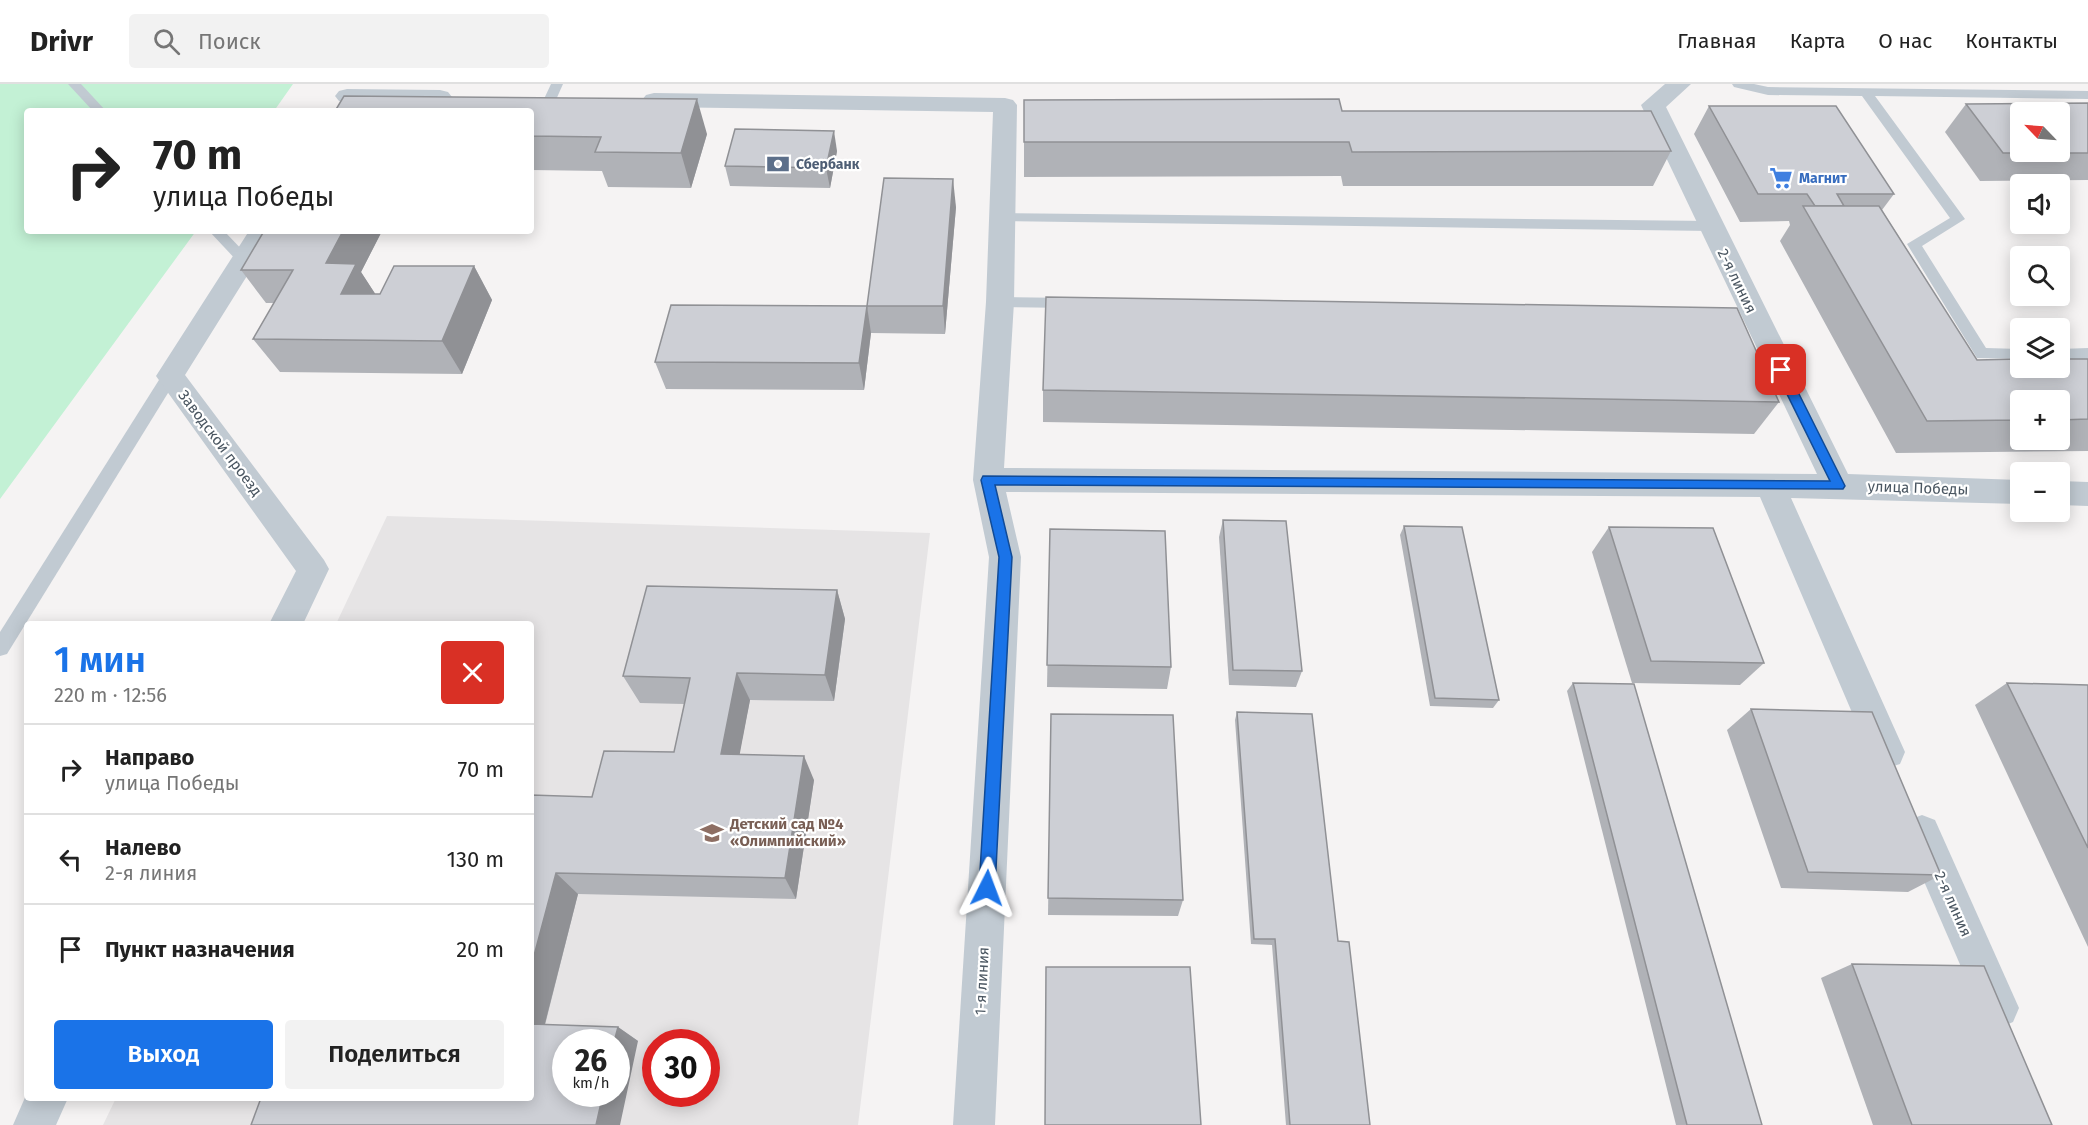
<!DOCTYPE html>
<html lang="ru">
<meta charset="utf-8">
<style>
:root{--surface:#fff;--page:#f2f2f2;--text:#222;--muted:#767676;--line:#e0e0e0;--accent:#1a73e8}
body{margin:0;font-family:"Fira Sans",sans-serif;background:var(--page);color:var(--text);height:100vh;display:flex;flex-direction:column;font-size:22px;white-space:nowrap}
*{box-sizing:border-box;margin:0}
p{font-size:20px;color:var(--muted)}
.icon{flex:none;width:33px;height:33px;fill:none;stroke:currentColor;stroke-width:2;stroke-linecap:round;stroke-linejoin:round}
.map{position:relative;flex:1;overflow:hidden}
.details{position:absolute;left:24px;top:537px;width:510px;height:480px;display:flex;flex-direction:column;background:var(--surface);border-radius:6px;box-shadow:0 3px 15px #0003}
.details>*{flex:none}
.hud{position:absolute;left:24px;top:24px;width:510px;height:126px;border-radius:6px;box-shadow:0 3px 15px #0003;background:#fff;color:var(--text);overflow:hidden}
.needle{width:39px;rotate:295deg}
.fabs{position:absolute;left:2010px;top:18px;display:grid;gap:12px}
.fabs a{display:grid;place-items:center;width:60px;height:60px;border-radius:6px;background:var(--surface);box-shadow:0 3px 15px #0003;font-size:30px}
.speed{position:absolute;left:552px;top:945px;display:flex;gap:12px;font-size:30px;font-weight:700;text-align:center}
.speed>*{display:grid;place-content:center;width:78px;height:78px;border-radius:50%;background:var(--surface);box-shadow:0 3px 15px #0003;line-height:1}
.speed small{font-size:15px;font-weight:400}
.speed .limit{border:9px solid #d22;background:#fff;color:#111}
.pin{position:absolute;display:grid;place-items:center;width:51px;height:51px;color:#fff;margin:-26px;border-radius:12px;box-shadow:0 3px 9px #0006}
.me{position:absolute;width:66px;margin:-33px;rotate:3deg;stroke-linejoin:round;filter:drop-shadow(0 0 4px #0008)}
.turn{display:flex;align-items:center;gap:21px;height:126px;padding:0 30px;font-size:27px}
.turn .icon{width:78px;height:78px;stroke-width:2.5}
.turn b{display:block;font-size:42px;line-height:51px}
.round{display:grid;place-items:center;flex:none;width:63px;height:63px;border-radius:6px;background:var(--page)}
.summary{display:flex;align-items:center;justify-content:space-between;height:102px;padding:0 30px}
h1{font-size:36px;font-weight:600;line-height:45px;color:var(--accent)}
.primary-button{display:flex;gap:12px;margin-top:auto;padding:12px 30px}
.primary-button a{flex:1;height:69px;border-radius:6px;background:var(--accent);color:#fff;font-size:24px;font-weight:600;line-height:69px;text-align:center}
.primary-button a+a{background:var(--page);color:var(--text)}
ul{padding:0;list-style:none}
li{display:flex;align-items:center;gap:18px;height:90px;padding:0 30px;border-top:2px solid var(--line)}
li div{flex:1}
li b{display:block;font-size:22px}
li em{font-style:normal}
header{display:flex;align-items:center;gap:36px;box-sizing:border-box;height:84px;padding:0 30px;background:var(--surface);border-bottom:2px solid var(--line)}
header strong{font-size:28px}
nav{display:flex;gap:33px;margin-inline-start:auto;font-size:21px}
.search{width:420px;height:54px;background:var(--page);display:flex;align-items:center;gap:15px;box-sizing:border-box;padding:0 21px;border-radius:6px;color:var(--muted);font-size:22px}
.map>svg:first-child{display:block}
</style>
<header>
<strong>Drivr</strong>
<div class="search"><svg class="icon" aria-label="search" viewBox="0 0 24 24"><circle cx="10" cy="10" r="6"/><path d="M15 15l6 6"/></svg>Поиск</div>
<nav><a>Главная</a><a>Карта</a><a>О нас</a><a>Контакты</a></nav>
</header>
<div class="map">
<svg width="2088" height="1041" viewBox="0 0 2088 1041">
<rect width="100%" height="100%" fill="#f5f3f3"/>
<path fill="#e6e4e5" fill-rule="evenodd" d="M387,432L930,449L858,1041H103L116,1014H531V540H336ZM566,958H616V1010H566ZM656,958H706V1010H656Z"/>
<polygon fill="#c3f1d5" points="0,0 293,0 274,27 27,27 27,147 196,147 0,415"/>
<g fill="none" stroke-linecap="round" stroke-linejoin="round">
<g fill="#c1cad2" fill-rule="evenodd">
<polygon points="68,0 81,0 106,27 93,27"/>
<polygon points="551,0 563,0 555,18 550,19 544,15"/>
<polygon points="1732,0 1754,0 1768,3 2088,7 2088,15 1875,12 1965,135 1922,162 1986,264 2020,265 2020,275 1977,274 1907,160 1950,134 1862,12 1768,11 1734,3"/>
<polygon points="1001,129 1711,137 1718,142 1711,147 996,137 994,134 996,131"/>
<polygon points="209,147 224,147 249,173 251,176 249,179 239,179"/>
<polygon points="1000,213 1070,214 1077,219 1070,224 1000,223 993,218"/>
<polygon points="2088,264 2088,276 2060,275 2060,265"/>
<polygon points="170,286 176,288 178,292 176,296 7,570 0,572 0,548 164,288"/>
</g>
<g fill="#c1cad2" fill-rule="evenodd">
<polygon points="1665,0 1691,0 1666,23 1848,390 2020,396 2020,420 1791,414 1905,668 1900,680 1887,684 1874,680 1760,413 1006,408 1021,473 995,1041 953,1041 989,473 973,396 986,218 993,28 654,23 646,21 642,16 646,11 654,9 1005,14 1013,16 1017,21 1014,218 1004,384 1817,390 1641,21"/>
<polygon points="347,5 440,6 448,8 452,13 448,18 440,20 347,19 339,17 335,12 339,7"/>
<polygon points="249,147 275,147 185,291 324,476 329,485 303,540 269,540 296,487 156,292"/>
<polygon points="2060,397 2088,398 2088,422 2060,421"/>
<polygon points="1922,731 1935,736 2019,924 2013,938 1999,944 1985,938 1903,749 1909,736"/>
<polygon points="27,1009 27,1014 68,1014 56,1041 13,1041"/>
</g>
</g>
<g fill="#b0b2b7" fill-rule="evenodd">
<polygon points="2088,19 2088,96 1980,97 1945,48 1966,20"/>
<path d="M1709,22L1894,110L1882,126L1977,276L2088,275V367L1896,369L1780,157L1790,141L1789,137L1740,138L1694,50ZM2020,316H2060V356H2020Z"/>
<polygon points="531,27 707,50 691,104 608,103 602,87 531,86"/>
<polygon points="1342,27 1671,67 1653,102 1343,102 1341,92 1024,93 1024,58"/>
<polygon points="837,67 830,104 730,102 725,82"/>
<polygon points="956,123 945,250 871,249 864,306 666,305 655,278 867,222"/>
<polygon points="264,147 382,147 361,188 375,210 380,210 474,182 492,216 462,290 280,288 253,255 274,219 266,219 241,186"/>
<polygon points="1043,306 1779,318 1754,350 1043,338"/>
<polygon points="1223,436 1302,587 1296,603 1229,601 1219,453"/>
<polygon points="1404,442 1499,616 1493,624 1430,622 1400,451"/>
<polygon points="1609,443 1764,579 1740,601 1632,599 1592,468"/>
<polygon points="1050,445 1171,583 1167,605 1047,603"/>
<polygon points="837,506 845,535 834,617 750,616 739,671 814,696 796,815 578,810 545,941 618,943 638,957 531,1014 531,711 592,713 674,668 684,620 640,619 623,592"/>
<polygon points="1573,599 1762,1041 1676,1041 1567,607"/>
<polygon points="2007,599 2088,601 2088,863 1975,621"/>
<polygon points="1751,625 1941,791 1908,808 1781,804 1727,646"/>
<polygon points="1237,628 1338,857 1370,1041 1286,1041 1272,861 1251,860 1235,636"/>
<polygon points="1051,630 1183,816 1178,832 1048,831"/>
<polygon points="1852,880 2052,1041 1873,1041 1821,894"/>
</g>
<g fill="#909195">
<polygon points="697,15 707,50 691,104 681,69"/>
<polygon points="834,47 837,67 830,104 826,84"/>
<polygon points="953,95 956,123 945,250 943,222"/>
<polygon points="343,147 382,147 361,188 378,214 341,210 326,179"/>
<polygon points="474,182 492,216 462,290 442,257"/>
<polygon points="867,222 871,249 864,306 859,279"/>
<polygon points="837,506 845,535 834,617 825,591"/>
<polygon points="737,589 750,616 735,695 721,670"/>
<polygon points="804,672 814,696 796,815 785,794"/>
<polygon points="556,789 578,810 541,955 531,949 531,883"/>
<polygon points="618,943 638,957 620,1041 596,1041 603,1010 616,1010 616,958 614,958"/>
</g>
<g fill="#cdcfd5" stroke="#909195" stroke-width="1.5" fill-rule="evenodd">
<polygon points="344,12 697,15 681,69 595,68 601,53 531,52 531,27 335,27"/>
<polygon points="1339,15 1342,27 1651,27 1671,67 1352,68 1349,58 1024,58 1024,16"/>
<path d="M2088,19V69H2003L1966,20ZM2020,28H2060V68H2020Z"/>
<polygon points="1709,22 1836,22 1894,110 1837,110 1844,122 1815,122 1807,110 1758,110"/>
<polygon points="735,45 834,47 826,84 725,82"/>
<polygon points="884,94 953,95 943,222 867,222"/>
<polygon points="1803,122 1879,122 1977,276 2020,275 2020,284 2060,284 2060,275 2088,275 2088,335 2060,336 2060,316 2020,316 2020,336 1927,337"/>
<polygon points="264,147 343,147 326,179 356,180 341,210 380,210 394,182 474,182 442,257 253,255 293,186 241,186"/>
<polygon points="1046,213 1737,224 1779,318 1043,306"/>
<polygon points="671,221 867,222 859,279 655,278"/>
<polygon points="1223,436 1286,437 1302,587 1233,586"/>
<polygon points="1404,442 1462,443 1499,616 1435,614"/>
<polygon points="1609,443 1713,444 1764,579 1651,577"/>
<polygon points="1050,445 1165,447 1171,583 1047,581"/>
<polygon points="647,502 837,506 825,591 737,589 721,670 804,672 785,794 556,789 531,883 531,711 592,713 604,667 674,668 690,594 623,592"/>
<polygon points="1573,599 1634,600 1762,1041 1687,1041"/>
<polygon points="2007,599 2088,601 2088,764"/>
<polygon points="1751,625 1872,628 1941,791 1808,788"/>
<polygon points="1237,628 1312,630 1338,857 1349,858 1370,1041 1290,1041 1275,855 1254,855"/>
<polygon points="1051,630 1173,631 1183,816 1048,814"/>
<polygon points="1852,880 1984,882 2052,1041 1912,1041"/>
<polygon points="1046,883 1190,883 1201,1041 1045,1041"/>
<polygon points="531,940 618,943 614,958 566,958 566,1010 603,1010 596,1041 251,1041 261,1014 531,1014"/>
</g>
<polygon fill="#1a73e8" stroke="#114b97" stroke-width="1.5" points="1781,282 1787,286 1845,402 1843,405 995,401 1012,473 995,804 993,810 987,812 982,810 979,804 999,473 981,396 983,392 1830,397 1775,286"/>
<defs>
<g id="bank-bare" transform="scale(1.8)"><path d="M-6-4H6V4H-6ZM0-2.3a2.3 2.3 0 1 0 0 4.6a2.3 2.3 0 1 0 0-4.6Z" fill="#5c6f8a" stroke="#fff" stroke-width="2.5" paint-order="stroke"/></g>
<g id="supermarket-bare" transform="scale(1.8)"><path d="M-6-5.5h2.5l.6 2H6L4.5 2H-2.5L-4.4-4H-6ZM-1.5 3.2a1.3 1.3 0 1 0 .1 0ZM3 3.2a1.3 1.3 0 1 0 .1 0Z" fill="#3f7fe0" stroke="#fff" stroke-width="2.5" paint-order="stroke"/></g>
<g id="school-bare" transform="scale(1.8)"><path d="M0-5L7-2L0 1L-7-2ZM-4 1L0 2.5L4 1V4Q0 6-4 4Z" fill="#8d6e63" stroke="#fff" stroke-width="2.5" paint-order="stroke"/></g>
</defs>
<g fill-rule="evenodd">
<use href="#bank-bare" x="778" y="80"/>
<use href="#supermarket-bare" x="1781" y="94"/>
<use href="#school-bare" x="712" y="749"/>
</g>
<g text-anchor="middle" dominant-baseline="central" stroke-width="4.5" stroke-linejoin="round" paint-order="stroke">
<g font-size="14" font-weight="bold" fill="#4e5e75" stroke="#fff" text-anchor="start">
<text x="796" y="80">Сбербанк</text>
</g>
<g font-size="14" font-weight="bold" fill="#366cbe" stroke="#fff" text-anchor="start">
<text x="1799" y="94">Магнит</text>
</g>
<g font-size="15" fill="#4a5661" stroke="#fff">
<text transform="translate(1737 197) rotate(64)">2-я линия</text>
<text transform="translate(220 359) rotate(53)">Заводской проезд</text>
<text transform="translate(1918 404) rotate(2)">улица Победы</text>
<text transform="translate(1953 820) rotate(66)">2-я линия</text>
<text transform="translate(982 897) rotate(-87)">1-я линия</text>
</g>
<g font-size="15" font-weight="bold" fill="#785e54" stroke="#fff" text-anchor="start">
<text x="730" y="740">Детский сад №4<tspan x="730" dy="17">«Олимпийский»</tspan></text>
</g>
</g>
</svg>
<div class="fabs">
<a><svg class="needle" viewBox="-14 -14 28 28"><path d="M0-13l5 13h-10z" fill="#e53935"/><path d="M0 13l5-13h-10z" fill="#767676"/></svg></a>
<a><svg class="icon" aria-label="sound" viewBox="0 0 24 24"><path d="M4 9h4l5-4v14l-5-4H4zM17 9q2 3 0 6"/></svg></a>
<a><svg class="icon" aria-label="search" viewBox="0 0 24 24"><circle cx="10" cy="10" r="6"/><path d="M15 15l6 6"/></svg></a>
<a><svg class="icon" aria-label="layers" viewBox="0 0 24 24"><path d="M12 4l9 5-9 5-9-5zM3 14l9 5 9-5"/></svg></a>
<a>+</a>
<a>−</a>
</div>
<div class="speed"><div>26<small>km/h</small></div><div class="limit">30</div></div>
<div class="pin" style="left:1781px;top:286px;background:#d93025"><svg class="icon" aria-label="arrive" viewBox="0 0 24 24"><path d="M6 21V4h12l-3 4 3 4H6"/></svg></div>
<svg class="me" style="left:987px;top:804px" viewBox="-20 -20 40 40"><path d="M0-17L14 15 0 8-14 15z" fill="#1a73e8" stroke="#fff" stroke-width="4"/></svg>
<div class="hud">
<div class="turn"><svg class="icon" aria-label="right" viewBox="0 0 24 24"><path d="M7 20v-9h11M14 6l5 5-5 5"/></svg><div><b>70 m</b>улица Победы</div></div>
</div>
<section class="details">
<div class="summary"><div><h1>1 мин</h1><p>220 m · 12:56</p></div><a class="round" style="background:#d93025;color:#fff"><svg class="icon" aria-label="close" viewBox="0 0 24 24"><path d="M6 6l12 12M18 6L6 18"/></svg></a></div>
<ul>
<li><svg class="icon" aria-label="right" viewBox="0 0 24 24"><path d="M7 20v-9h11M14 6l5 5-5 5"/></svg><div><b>Направо</b><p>улица Победы</p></div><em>70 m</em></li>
<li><svg class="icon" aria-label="left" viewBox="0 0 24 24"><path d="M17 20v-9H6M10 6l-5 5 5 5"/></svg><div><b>Налево</b><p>2-я линия</p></div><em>130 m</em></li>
<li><svg class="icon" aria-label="arrive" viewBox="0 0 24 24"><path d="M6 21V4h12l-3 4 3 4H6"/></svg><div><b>Пункт назначения</b></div><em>20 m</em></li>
</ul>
<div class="primary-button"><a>Выход</a><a>Поделиться</a></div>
</section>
</div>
